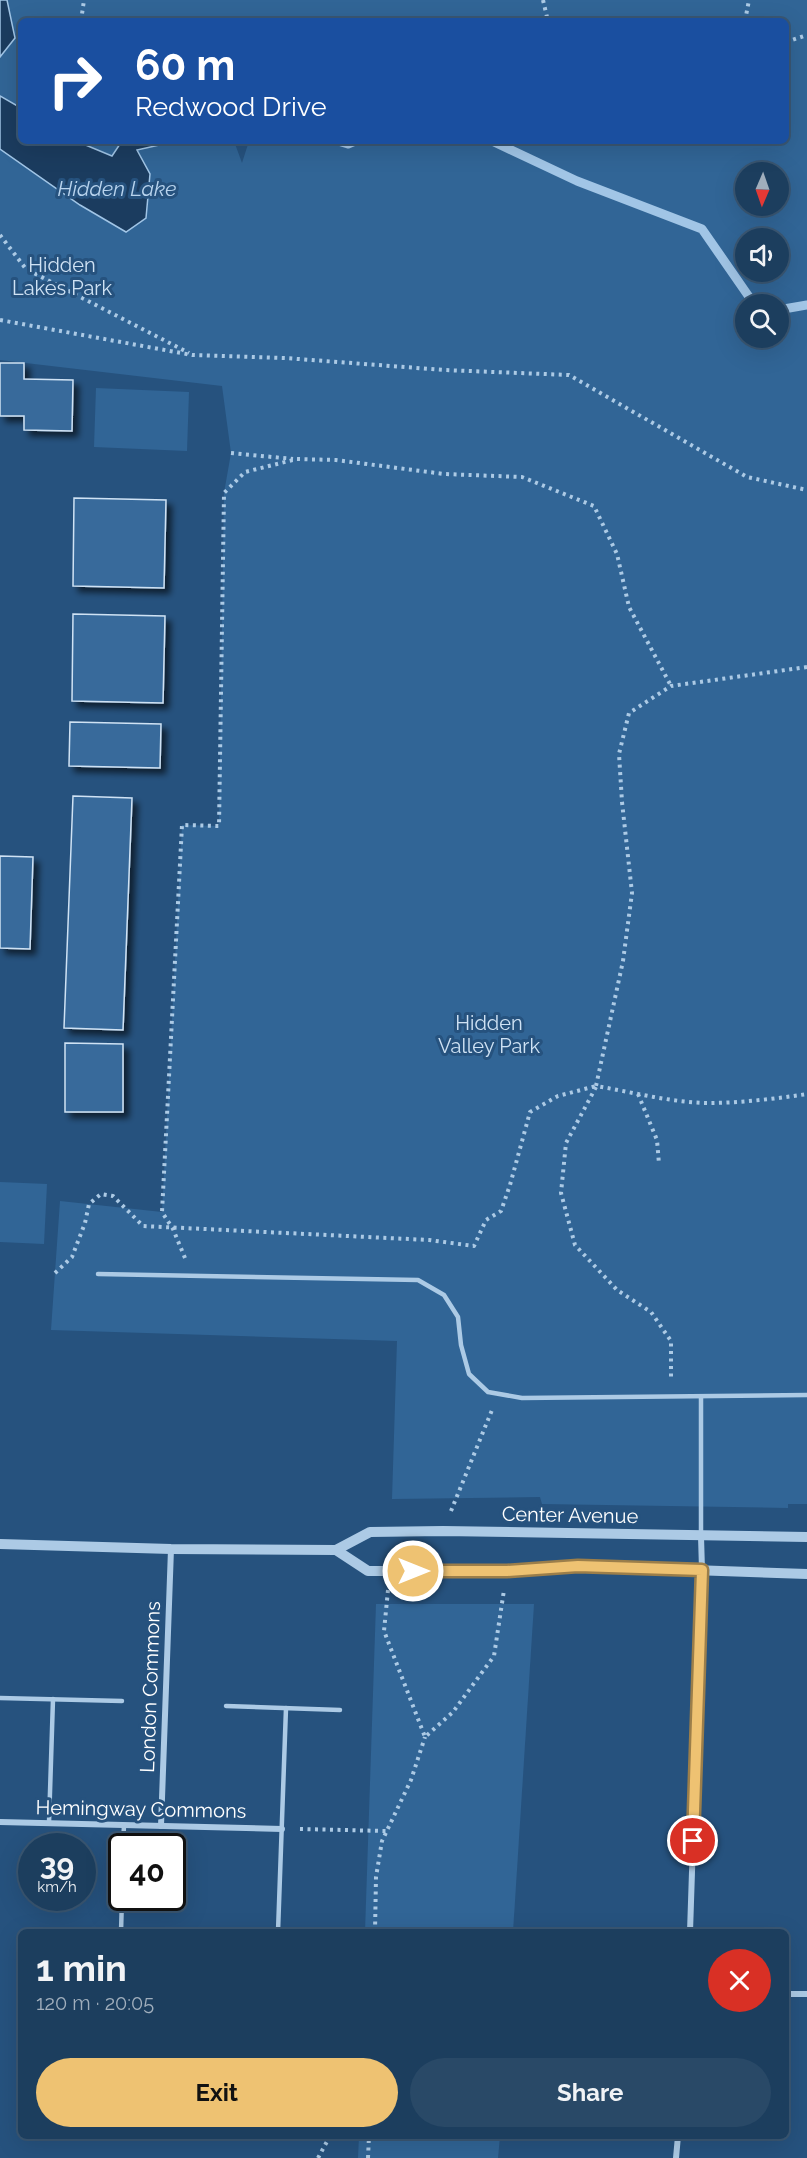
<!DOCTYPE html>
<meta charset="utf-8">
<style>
:root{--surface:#1c3e5e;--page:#294967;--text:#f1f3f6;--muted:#a0aebc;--line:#3a5773;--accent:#eec272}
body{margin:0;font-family:Raleway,sans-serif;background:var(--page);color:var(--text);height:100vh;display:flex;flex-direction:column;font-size:22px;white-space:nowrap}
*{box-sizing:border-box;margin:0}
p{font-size:20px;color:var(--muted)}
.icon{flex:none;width:33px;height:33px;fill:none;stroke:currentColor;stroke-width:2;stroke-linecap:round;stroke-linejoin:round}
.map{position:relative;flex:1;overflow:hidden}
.side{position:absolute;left:18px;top:1929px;width:771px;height:210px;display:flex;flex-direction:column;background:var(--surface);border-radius:9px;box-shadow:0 6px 24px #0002,0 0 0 2px var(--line)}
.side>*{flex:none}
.top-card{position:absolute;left:18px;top:18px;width:771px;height:126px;border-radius:9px;box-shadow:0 6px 24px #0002,0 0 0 2px var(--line);background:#1a4fa0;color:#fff;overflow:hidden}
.needle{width:39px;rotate:182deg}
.controls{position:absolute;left:735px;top:162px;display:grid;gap:12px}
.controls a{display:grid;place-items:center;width:54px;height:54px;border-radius:50%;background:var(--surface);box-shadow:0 6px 24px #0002,0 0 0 2px var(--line);font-size:30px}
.speed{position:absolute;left:18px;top:1833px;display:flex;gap:12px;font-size:30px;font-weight:700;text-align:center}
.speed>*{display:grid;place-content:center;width:78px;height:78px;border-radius:50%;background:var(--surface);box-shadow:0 6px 24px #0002,0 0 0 2px var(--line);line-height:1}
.speed small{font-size:15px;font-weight:400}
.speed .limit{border:3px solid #111;border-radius:9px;background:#fff;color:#111}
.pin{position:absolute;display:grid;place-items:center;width:51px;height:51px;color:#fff;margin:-26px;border:3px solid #fff;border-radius:50%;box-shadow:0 2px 6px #0007}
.me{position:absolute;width:66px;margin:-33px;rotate:90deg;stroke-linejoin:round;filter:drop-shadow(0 0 4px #0008)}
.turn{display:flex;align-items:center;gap:21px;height:126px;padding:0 18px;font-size:27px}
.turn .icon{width:78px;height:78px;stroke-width:2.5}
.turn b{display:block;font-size:42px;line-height:51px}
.round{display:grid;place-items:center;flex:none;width:63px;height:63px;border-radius:32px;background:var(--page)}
.summary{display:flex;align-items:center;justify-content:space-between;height:102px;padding:0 18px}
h1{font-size:36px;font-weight:700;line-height:45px}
.cta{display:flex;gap:12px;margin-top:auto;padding:12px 18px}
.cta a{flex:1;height:69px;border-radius:36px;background:var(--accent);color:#111;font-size:24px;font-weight:700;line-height:69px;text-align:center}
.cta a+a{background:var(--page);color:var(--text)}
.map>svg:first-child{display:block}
</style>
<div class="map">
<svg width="807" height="2158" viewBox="0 0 807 2158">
<defs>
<filter id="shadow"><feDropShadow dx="5.5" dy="5.5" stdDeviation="3" flood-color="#0009"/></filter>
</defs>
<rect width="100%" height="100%" fill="#26527e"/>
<g fill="#316596" fill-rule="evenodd">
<path d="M7,0H807V1504H788V1508L542,1504L540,1497L392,1499L397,1341L51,1330L60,1201L162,1212L182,825L219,826L224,493L231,453L222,386L0,360V149L80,205L126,232L146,218L150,174L137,150L177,141H234L242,163L249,141H786V21H21V108L0,96V57L15,38ZM746,172H778V206H746ZM746,238H778V272H746ZM746,304H778V338H746Z"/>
<polygon points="76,141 122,141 112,156"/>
<polygon points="96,388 189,392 187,451 94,447"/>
<polygon points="0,1182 47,1184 44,1244 0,1242"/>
<polygon points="376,1604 534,1604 513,1932 365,1932"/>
<polygon points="359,2136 500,2136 498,2158 358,2158"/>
</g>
<g fill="#1b3c5f" stroke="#a1c5e6" stroke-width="1.5">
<polygon points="0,0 7,0 15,38 0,57"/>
<polygon points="0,96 21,108 21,141 76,141 112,156 122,141 177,141 137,150 150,174 146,218 126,232 80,205 0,149"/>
</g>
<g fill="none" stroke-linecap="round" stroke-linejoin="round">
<g stroke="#a1c5e6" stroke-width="9">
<polyline points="338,141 348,144 355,141"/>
<polyline points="492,141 577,181 702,229 754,304"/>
<polyline points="778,310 807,305"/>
</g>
</g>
<g fill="#376a9b" stroke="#cfe2f4" stroke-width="1.5" filter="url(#shadow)">
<polygon points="0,363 24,363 24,379 73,380 72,431 24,430 24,416 0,416"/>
<polygon points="74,498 166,500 164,588 73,586"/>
<polygon points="73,614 165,616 163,703 72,701"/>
<polygon points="70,722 161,724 160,768 69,766"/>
<polygon points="73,796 132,798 123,1030 64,1028"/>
<polygon points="0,856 33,857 30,949 0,948"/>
<polygon points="65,1043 123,1044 123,1112 65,1112"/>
</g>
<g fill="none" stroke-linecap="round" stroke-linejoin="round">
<g stroke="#accae5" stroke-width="4" stroke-dasharray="3 4.5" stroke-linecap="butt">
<polyline points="543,0 547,17 550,21"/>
<polyline points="81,21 84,0"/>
<polyline points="745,21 749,0"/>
<polyline points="786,42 807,35"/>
<polyline points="0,235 26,269 189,353"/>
<polyline points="0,320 192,355 285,358 444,370 569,375 747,477 807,490"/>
<polyline points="231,453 293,459"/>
<path d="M807,667L671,686L629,713L619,754L622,802L632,893L623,961L596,1086C632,1092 669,1102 706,1103C739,1103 774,1099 807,1094"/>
<polyline points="596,1087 566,1143 561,1193 575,1245 617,1290 651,1312 671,1341 671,1379"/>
<polyline points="638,1094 657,1140 659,1164"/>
<polyline points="185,1258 173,1229 162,1212 182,825 219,826 224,493 245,472 297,459 336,460 444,474 522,477 594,506 617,554 629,607 671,686"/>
<polyline points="55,1273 72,1257 85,1223 89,1204 101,1194 113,1196 143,1226 429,1240 474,1246 486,1220 501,1211 510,1185 530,1112 558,1096 596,1086"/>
<polyline points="451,1511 492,1410"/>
<polyline points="388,1590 384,1631 425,1737 453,1712 494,1656 504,1590"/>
<polyline points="300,1829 386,1831"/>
<polyline points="375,1932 376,1877 382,1841 411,1780 425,1737"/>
<polyline points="318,2158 330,2136"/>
<polyline points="368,2158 369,2136"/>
</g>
<g stroke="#accae5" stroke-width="4.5">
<polyline points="98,1274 418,1280 444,1295 458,1317 461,1345 469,1374 488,1392 522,1398 807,1395"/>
<polyline points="701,1536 701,1398"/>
<polyline points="0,1698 122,1701"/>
<polyline points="226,1706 340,1710"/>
<polyline points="49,1823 53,1699"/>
<polyline points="123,1846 124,1825"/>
<polyline points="121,1932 122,1898"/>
<polyline points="278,1932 286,1708"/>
</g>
<g stroke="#accae5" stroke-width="6">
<polyline points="0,1822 282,1829"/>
<polyline points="161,1826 171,1549"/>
<polyline points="690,1932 702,1570 701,1536"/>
<polyline points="786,1994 807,1994"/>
<polyline points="676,2158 678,2136"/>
</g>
<g stroke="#accae5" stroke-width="10">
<polyline points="0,1544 171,1549 336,1550 370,1532 443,1531 807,1537"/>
<polyline points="336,1550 368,1571 507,1571 578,1566 807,1574"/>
</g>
</g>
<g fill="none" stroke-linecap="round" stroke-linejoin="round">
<g stroke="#9b7e4a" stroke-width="15">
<polyline id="route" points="413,1571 507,1571 578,1566 702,1570 693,1841"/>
</g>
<use href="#route" stroke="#eec272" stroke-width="10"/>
</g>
<g text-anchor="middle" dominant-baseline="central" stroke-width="6" stroke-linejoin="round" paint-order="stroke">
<g font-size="20" fill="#cfe2f4" stroke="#26527e">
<text x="62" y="265">Hidden<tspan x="62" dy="23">Lakes Park</tspan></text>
<text x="489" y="1023">Hidden<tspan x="489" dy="23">Valley Park</tspan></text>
</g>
<g font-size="20" fill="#fff" stroke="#26527e">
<text transform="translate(570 1515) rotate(1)">Center Avenue</text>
<text transform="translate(150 1687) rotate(-88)">London Commons</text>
<text transform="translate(141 1809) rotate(1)">Hemingway Commons</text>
</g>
<g font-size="21" font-style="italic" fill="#b8d3ed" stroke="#26527e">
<text x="117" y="188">Hidden Lake</text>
</g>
</g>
</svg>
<div class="controls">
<a><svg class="needle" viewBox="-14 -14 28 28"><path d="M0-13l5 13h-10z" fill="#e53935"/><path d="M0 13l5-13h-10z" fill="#a0aebc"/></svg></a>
<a><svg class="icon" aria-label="sound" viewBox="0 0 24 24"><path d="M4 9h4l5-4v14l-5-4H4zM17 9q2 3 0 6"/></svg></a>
<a><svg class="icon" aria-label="search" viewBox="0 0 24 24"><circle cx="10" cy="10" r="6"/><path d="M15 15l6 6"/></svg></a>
</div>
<div class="speed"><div>39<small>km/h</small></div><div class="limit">40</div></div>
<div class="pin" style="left:693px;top:1841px;background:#d93025"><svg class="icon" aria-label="arrive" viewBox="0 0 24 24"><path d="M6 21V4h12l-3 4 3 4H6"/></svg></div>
<svg class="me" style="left:413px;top:1571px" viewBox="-20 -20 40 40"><circle r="17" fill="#eec272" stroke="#fff" stroke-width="3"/><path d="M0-11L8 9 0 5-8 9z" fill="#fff"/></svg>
<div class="top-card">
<div class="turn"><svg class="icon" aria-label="right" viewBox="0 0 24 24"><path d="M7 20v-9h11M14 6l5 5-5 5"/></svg><div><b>60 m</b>Redwood Drive</div></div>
</div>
<section class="side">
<div class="summary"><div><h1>1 min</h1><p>120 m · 20:05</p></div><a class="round" style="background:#d93025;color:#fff"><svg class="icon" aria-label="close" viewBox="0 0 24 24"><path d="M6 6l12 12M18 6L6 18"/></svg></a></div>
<div class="cta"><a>Exit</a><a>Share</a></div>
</section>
</div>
